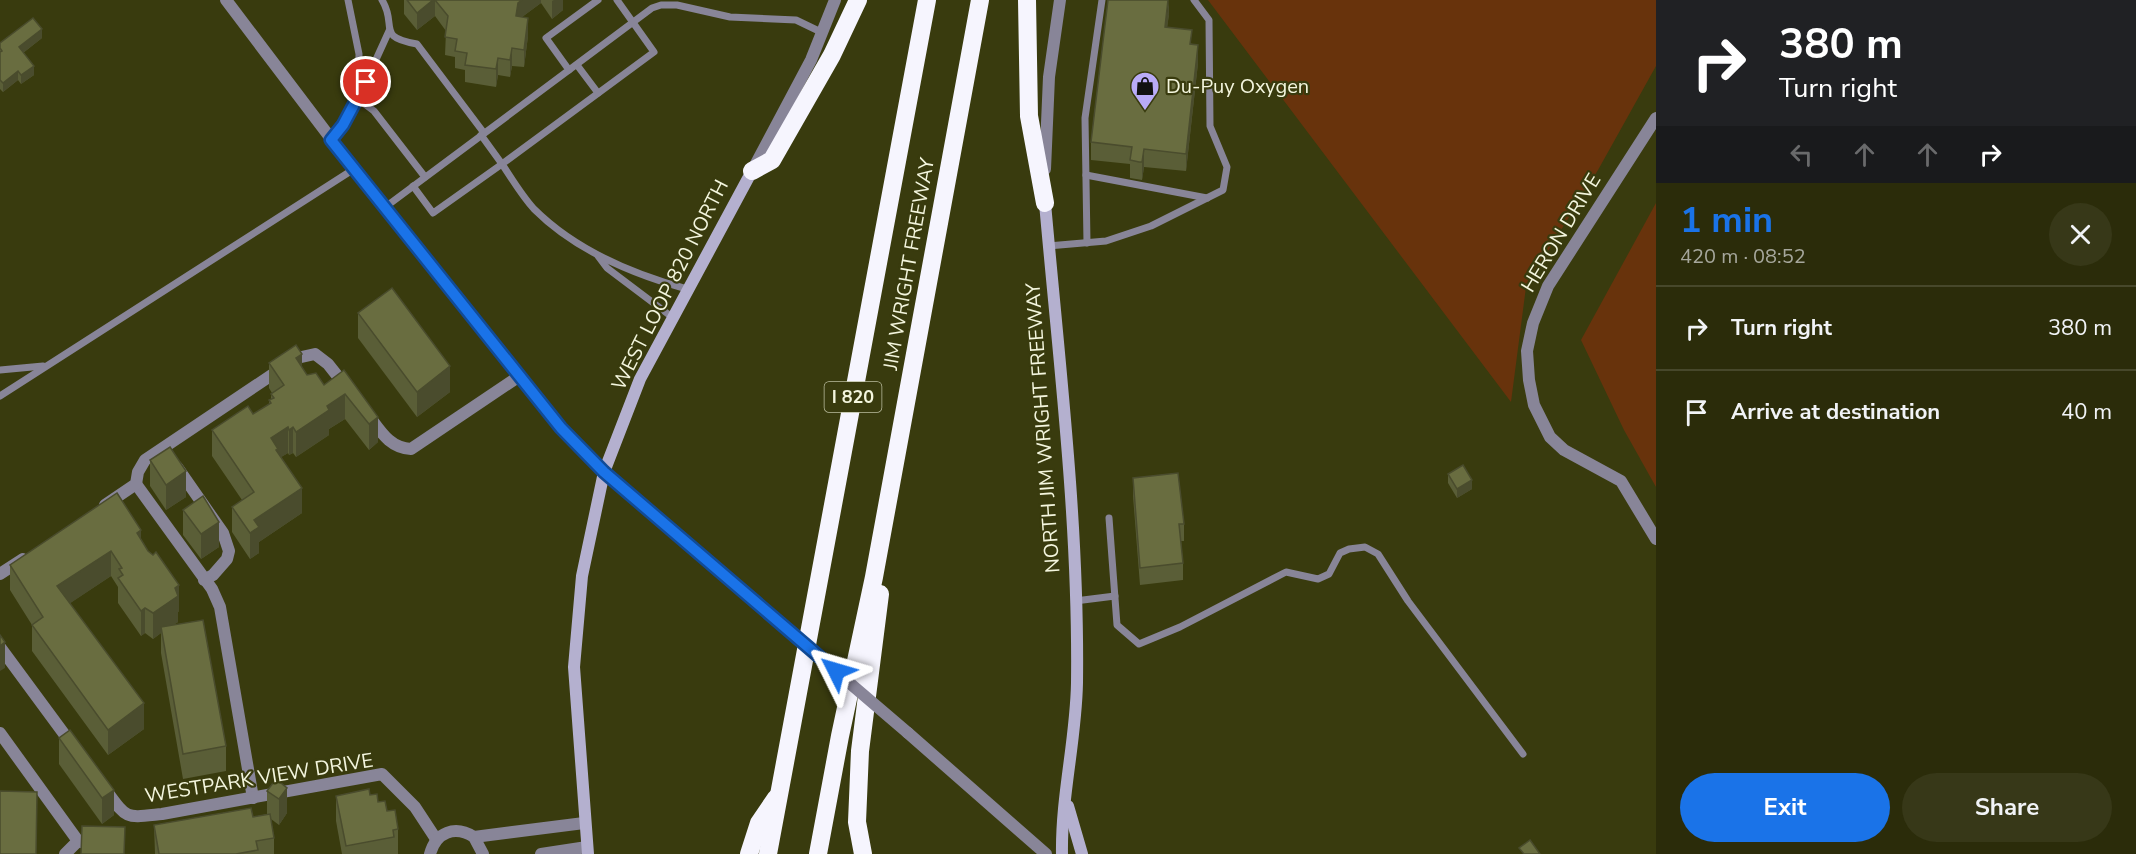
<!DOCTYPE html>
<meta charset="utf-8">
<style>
:root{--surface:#2b2c0a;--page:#373818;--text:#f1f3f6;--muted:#a6a79c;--line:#47482b;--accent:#1a73e8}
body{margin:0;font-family:"Nunito Sans",sans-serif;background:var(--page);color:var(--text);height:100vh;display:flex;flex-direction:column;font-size:22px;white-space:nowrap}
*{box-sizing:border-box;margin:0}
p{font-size:20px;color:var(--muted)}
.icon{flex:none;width:33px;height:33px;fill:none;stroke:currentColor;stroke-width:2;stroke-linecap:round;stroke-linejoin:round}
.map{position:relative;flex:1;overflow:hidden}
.details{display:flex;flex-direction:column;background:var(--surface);width:480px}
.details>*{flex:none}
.hud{background:#202124;color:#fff;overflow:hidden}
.pin{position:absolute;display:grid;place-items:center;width:51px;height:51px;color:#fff;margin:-26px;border:3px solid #fff;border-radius:50%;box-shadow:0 2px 6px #0007}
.me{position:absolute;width:66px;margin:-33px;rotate:310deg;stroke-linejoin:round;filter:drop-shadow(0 0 4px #0008)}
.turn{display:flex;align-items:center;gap:21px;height:126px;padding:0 24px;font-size:27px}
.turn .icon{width:78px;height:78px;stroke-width:2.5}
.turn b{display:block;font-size:42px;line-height:51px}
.lanes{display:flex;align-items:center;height:57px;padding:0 24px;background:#0003;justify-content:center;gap:30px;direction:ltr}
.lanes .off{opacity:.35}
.round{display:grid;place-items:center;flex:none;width:63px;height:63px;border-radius:32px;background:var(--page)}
.head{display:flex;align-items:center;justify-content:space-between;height:102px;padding:0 24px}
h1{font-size:36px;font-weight:700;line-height:45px;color:var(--accent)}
.action{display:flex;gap:12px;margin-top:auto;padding:12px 24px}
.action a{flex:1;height:69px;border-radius:36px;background:var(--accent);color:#fff;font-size:24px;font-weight:700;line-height:69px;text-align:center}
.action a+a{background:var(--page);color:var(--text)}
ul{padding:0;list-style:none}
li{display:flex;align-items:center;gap:18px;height:84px;padding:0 24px;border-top:2px solid var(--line)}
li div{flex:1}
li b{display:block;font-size:22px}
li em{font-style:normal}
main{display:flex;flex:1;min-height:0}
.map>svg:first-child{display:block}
</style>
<main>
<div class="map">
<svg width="1656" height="854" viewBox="0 0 1656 854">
<rect width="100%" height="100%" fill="#393b0e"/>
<g fill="#68330c">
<polygon points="1208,0 1656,0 1656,66 1598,170 1526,287 1511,402"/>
<polygon points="1656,203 1656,487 1624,430 1581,340"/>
</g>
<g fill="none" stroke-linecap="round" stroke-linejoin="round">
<g stroke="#888598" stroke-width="7">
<path d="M382,0C398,26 375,37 417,44L484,133"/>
<path d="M617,0L654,52L502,164C512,179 522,196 534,209C575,250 632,274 687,289"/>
<polyline points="389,31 358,99 374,111 425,177"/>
<polyline points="577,65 598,93"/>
<polyline points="569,70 652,8 661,5 677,5 730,17 796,20 823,33"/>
<polyline points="331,140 358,99 359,54 348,0"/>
<polyline points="1086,175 1207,198"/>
<polyline points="413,186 433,213 502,164 481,135"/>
<polyline points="384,208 569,70 546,38 598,0"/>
<polyline points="1087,243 1085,118 1102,0"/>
<polyline points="1048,246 1106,241 1151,226 1223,190 1227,167 1210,126 1209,20 1194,0"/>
<polyline points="598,256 607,268 672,317"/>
<polyline points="0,370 43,366"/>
<polyline points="0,396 354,169"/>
<polyline points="1109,518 1117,625 1139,644 1180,627 1286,572 1318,579 1329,574 1340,553 1349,549 1365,547 1378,554 1408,601 1523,754"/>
<polyline points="1075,601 1115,596"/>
</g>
<g stroke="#888598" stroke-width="12">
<path d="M369,416C381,432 390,448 411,449L518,377"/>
<polyline points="177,467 223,533 229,551 227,559 213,575 204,580"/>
<polyline points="136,484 212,589 220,607 253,798"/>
<polyline points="105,505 136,484 138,472 145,460 297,358 315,354 328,364 347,388"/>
<polyline points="0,574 23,559"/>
<polyline points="0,647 73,746"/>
<polyline points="0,733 78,841 95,846"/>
<path d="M105,789C128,820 124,818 162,814L382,774L415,807L436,839"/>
<polyline points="474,837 584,823"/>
<polyline points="65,854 78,841"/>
<path d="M430,854C436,832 455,825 474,837L483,854"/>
<polyline points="541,854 587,847"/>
</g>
<g stroke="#888598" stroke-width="12">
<polyline points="226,0 354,169 561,428 604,472 763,609"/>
<polyline points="1656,118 1548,286 1533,323 1527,351 1529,380 1534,405 1550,437 1564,450 1621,481 1656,539"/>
<polyline points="1045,169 1049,77 1060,0"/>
<polyline points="752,171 811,60 835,0"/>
<polyline points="908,733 1046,854"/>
</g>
<g stroke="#b4b0cf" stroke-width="12">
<path d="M1045,203C1059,362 1079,523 1077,683C1076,740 1061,797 1062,854"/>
<polyline points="1068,806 1082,854"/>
<polyline points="588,854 574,667 582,576 604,472 640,379 752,171"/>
</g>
<g stroke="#f6f5fe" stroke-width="18">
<polyline points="1027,0 1029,116 1045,203"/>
<polyline points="752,171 772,160 832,55 858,0"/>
<polyline points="749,854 759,823 776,798"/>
<polyline points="768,854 927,0"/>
<polyline points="818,854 840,736 874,577 980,0"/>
<polyline points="863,854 857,822 860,751 880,594"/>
</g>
<polyline stroke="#888598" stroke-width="12" points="763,609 908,733"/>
</g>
<g fill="#5a5e37">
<polygon points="404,0 563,0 563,10 552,19 541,3 522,17 528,36 524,67 512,66 510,77 498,75 496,87 465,82 465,70 455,68 455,57 445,55 446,31 435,16 417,30 404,14"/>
<polygon points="1169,14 1167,27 1192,44 1198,63 1186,171 1144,167 1142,180 1130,178 1130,164 1091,160 1091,142"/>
<polygon points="42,38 23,53 34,75 21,84 18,80 3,92 0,89 0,43"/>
<polygon points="358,313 450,392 417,417 358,338"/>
<polygon points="269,363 302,367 307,375 324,385 344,370 378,442 369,450 345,419 329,429 329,435 296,457 293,453 289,455 288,453 281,457 302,513 259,542 259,553 250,559 232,532 232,507 242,500 212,456 212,430 253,414 269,404 269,400 271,399 271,394 272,393 269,388"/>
<polygon points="150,460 186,497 166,510 150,486"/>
<polygon points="1448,474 1472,489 1457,498 1448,483"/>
<polygon points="1133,478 1184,524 1184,541 1181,541 1183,563 1183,580 1140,585 1133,496"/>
<polygon points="183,510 219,547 201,559 183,535"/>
<polygon points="141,540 179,611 178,612 178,622 173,625 226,746 226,771 183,779 161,653 161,633 153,639 145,633 141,636 118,603 118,587 111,576 70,603 144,729 108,755 32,651 32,625 10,590 10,565"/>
<polygon points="70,730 114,815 102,824 59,764 59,738"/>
<polygon points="276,779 287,813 279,825 271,819 274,838 274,854 155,854 154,825 253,817 267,814 267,791"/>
<polygon points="336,796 378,802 387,811 398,829 398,854 342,854 336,821"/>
</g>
<g fill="#4a4c2d">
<polygon points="433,0 435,0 435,16 417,30 417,13"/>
<polygon points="522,0 541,0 541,3 518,20 516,16 518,3"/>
<polygon points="554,0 563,0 563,10 552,19 552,1"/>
<polygon points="1169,0 1169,14 1165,45 1165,27"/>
<polygon points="528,18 528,36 524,67 524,50"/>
<polygon points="42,29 42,38 19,56 19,47"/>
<polygon points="1198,45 1198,63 1186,171 1186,154"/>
<polygon points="512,48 512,66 510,77 510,60"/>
<polygon points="498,58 498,75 496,87 496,69"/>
<polygon points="34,66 34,75 21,84 21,75"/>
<polygon points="18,71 18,80 3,92 3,83"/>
<polygon points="1144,149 1144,167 1142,180 1142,162"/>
<polygon points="302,354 302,380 296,358"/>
<polygon points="450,366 450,392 417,417 417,392"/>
<polygon points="345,394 345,419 329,429 329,435 296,457 296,432 327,406"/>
<polygon points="378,417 378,442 369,450 369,424"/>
<polygon points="288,427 288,453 278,459 271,438"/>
<polygon points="293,427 293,453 289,455 289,430"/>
<polygon points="186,471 186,497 166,510 166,485"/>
<polygon points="1472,480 1472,489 1457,498 1457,489"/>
<polygon points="302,488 302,513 259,542 259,553 250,559 250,533 254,520"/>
<polygon points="219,522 219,547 201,559 201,534"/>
<polygon points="141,530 141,556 137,533"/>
<polygon points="111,551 111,576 57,612 57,586"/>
<polygon points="179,585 179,611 178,612 178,622 162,633 161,627 161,633 153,639 153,613 175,588"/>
<polygon points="145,608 145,633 141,636 141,611"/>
<polygon points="5,642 5,668 0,671 0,646"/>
<polygon points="144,703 144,729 108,755 108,730"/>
<polygon points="287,788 287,813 279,825 279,799"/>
<polygon points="114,790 114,815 102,824 102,798"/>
</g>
<g fill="#696d40" stroke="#4a4c2d" stroke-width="1.5">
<polygon points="407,0 433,0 417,13"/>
<polygon points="435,0 522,0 518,3 516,16 528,18 524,50 512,48 510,60 498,58 496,69 465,65 467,53 455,51 457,39 445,37 448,16"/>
<polygon points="1108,0 1168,0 1165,27 1192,30 1190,44 1198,45 1186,154 1144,149 1142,162 1139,162 1130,160 1132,147 1091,142"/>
<polygon points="33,18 42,29 19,47 34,66 21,75 18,71 3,83 0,80 0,52 2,51 0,48 0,43"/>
<polygon points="392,288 450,366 417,392 358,313"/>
<polygon points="296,345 302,354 296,358 307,375 316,373 324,385 344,370 378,417 369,424 345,394 327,406 329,410 296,432 293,427 289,430 288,427 271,438 278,449 276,450 302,488 254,520 259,527 250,533 232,507 254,492 212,430 248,406 253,414 271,403 269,400 274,398 271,394 284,385 269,363"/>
<polygon points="170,447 186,471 166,485 150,460"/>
<polygon points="1463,465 1472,480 1457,489 1448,474"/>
<polygon points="1178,473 1184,524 1179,524 1183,563 1140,568 1133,478"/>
<polygon points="117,493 141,530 137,533 148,551 153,555 156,552 179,585 175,588 178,596 153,613 145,608 141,611 118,578 123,575 119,569 122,568 111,551 57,586 144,703 108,730 32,625 43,617 10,565"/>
<polygon points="203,496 219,522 201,534 183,510"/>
<polygon points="203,620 226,746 183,754 161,627"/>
<polygon points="0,635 5,642 0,646"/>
<polygon points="70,730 114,790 102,798 59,738"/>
<polygon points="276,779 287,788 279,799 267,791"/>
<polygon points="369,789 370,795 377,794 378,802 385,801 387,811 395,810 398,829 393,830 394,837 346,846 336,796"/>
<polygon points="0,791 37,792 36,854 0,854"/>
<polygon points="251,808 253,817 270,814 274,838 256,841 258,850 236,854 159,854 154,825"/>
<polygon points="82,826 125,827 124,854 81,854"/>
<polygon points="1530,840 1540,854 1524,854 1519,848"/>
</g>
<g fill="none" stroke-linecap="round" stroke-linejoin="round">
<g stroke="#114b97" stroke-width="15">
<polyline id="route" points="366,82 343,125 331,140 561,428 604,472 836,671"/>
</g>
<use href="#route" stroke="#1a73e8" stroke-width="10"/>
</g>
<defs>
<g id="shop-pin" transform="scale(1.5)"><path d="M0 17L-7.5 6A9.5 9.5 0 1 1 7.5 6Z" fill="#b9abf7" stroke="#393b0e"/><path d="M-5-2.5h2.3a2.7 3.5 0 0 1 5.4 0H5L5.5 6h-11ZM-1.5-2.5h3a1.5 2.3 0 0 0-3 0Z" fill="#111"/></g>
</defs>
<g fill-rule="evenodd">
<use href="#shop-pin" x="1145" y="86"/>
</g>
<g text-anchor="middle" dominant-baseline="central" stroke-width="4.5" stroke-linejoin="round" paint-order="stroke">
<rect fill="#393b0e" stroke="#bcbea0" stroke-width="1.5" x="824.5" y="382" width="57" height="30" rx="4.5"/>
<g font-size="18" font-weight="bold" fill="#f4f6de">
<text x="853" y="397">I 820</text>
</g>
<g font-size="20" fill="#f4f6de" stroke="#393b0e" text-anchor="start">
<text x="1166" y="86">Du-Puy Oxygen</text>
</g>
<g font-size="20" fill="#f4f6de" stroke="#393b0e">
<text transform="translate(1561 233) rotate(-59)">HERON DRIVE</text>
<text transform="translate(909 264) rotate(-80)">JIM WRIGHT FREEWAY</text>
<text transform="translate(670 285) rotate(-63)">WEST LOOP 820 NORTH</text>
<text transform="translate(1043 428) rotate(-94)">NORTH JIM WRIGHT FREEWAY</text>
<text transform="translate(259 778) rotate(-9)">WESTPARK VIEW DRIVE</text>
</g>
</g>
</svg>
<div class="pin" style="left:366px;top:82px;background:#d93025"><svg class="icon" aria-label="arrive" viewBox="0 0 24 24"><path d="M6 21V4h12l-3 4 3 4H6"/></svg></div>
<svg class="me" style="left:836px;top:671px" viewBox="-20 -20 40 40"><path d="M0-17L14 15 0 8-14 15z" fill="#1a73e8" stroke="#fff" stroke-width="4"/></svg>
</div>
<section class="details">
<div class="hud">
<div class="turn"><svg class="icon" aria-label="right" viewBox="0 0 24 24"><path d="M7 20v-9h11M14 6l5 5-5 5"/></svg><div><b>380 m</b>Turn right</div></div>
<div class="lanes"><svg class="icon off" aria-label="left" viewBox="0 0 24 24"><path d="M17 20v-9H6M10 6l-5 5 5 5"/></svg><svg class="icon off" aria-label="ahead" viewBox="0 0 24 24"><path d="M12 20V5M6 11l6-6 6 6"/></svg><svg class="icon off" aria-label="ahead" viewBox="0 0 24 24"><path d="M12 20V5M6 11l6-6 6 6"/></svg><svg class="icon" aria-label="right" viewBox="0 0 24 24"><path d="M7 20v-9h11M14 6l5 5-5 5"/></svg></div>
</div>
<div class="head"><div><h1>1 min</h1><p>420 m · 08:52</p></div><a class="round"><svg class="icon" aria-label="close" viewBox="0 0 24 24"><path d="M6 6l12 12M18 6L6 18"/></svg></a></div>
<ul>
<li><svg class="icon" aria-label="right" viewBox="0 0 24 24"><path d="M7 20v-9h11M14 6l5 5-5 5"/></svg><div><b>Turn right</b></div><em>380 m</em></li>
<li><svg class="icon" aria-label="arrive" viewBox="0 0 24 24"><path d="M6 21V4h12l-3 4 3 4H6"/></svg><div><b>Arrive at destination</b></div><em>40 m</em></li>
</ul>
<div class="action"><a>Exit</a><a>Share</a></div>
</section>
</main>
